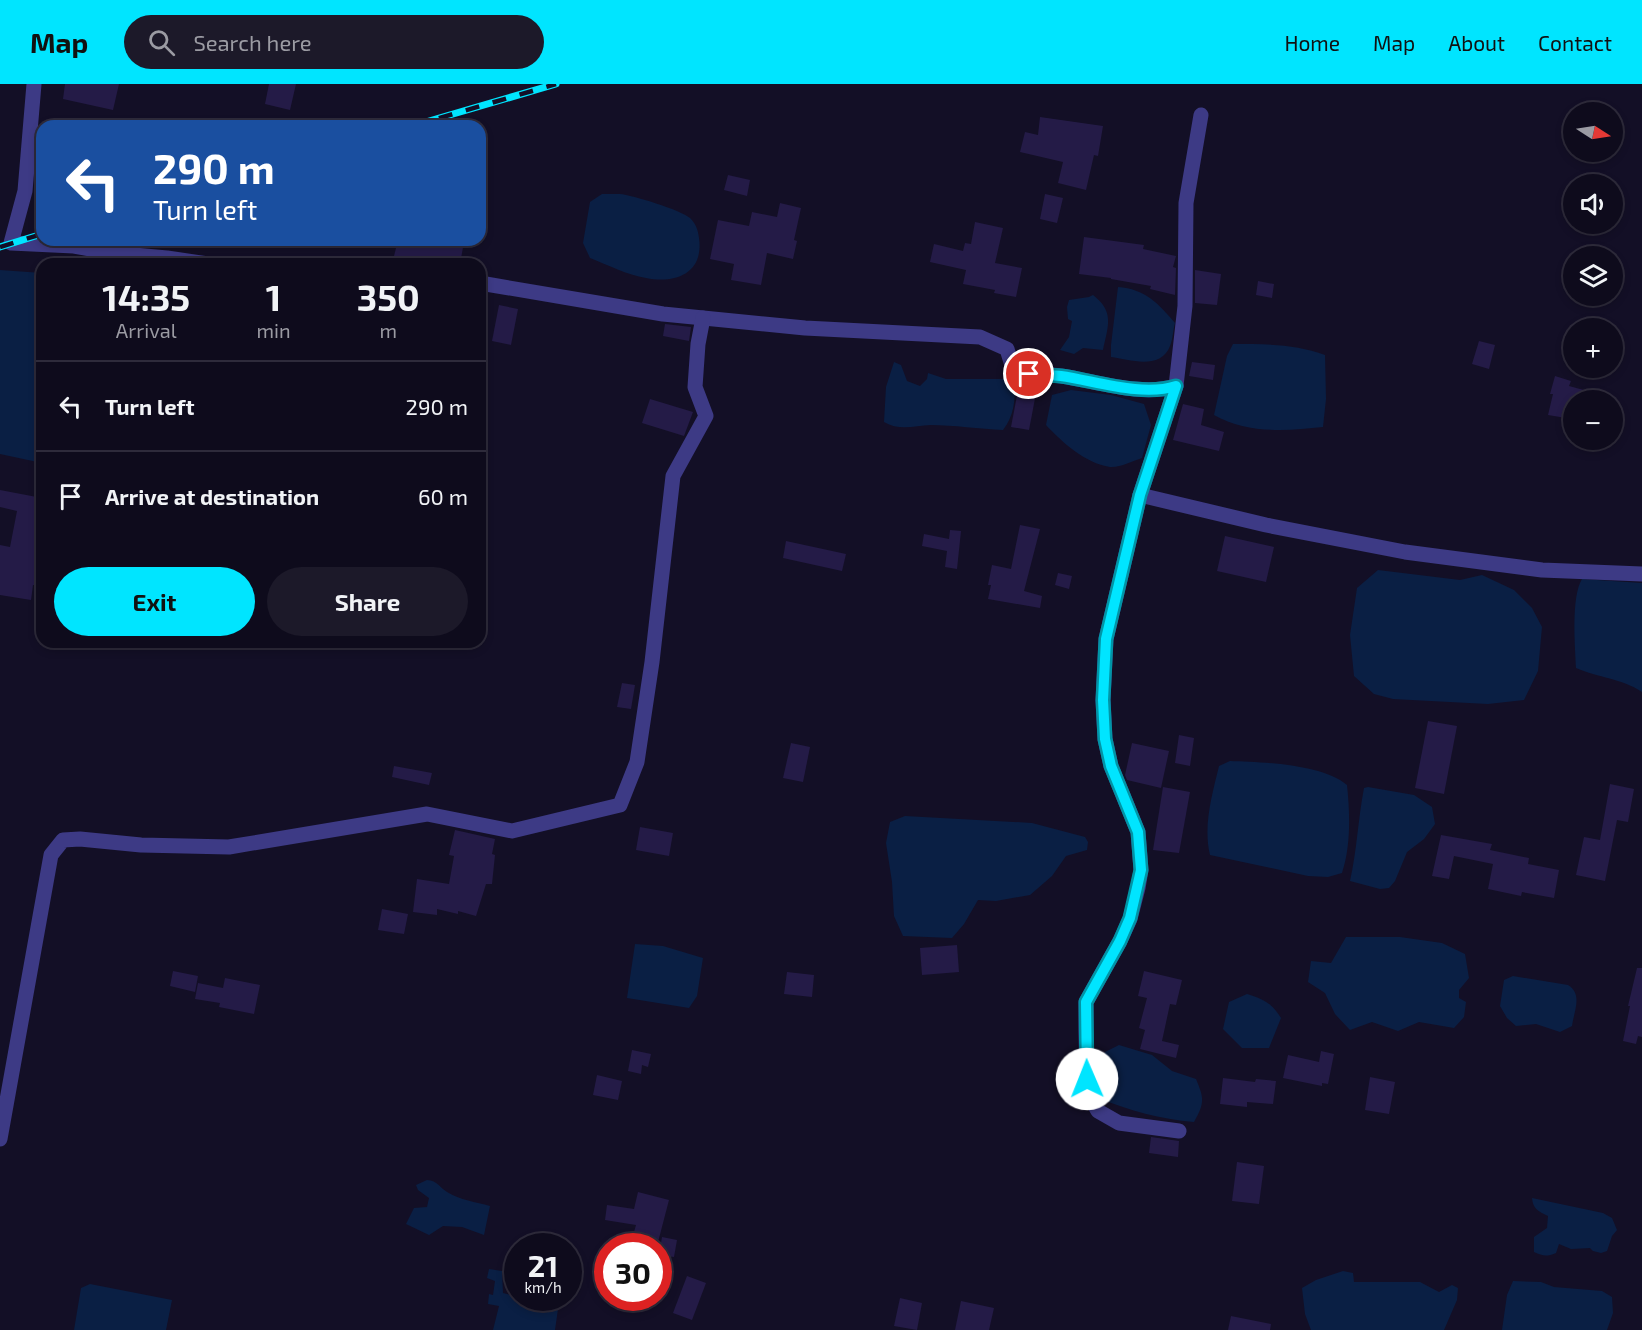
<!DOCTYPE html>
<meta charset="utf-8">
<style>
:root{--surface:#0e0b1c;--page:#1c1929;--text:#f1f3f6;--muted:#9b9ba3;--line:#2e2b3b;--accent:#00e5ff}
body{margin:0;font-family:"Exo 2",sans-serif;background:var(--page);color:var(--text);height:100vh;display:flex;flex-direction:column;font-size:22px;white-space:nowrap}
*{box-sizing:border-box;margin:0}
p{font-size:20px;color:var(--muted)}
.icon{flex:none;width:33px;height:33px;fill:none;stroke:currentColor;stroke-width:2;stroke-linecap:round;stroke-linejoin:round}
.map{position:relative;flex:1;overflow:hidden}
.drawer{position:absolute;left:36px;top:174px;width:450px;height:390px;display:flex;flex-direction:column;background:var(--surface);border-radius:18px;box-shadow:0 3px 9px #0003,0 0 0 2px var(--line)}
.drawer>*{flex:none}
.hud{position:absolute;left:36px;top:36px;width:450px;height:126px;border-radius:18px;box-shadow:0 3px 9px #0003,0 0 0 2px var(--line);background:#1a4fa0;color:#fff;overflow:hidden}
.needle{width:39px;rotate:102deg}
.controls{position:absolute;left:1563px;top:18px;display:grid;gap:12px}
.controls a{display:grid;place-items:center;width:60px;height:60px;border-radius:50%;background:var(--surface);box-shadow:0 3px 9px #0003,0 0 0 2px var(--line);font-size:30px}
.speed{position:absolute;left:504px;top:1149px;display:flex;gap:12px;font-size:30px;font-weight:700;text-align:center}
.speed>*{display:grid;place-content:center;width:78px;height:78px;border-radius:50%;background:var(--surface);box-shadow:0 3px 9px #0003,0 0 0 2px var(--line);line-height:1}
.speed small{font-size:15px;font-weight:400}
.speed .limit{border:9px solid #d22;background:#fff;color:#111}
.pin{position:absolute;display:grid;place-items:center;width:51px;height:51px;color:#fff;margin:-26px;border:3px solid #fff;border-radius:50%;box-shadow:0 2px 6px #0007}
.me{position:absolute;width:66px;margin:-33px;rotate:359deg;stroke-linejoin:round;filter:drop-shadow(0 0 4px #0008)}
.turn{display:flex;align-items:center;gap:21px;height:126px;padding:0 18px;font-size:27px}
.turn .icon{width:78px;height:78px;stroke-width:2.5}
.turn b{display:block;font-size:42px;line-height:51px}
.eta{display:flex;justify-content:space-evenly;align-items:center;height:102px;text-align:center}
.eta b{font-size:36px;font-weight:700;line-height:42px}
.cta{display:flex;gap:12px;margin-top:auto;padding:12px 18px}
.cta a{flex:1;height:69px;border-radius:36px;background:var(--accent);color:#111;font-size:24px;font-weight:700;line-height:69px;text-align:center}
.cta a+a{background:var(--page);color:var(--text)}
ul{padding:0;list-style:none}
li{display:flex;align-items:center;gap:18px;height:90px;padding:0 18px;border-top:2px solid var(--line)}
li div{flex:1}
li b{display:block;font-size:22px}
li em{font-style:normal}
header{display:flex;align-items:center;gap:36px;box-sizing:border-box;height:84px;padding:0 30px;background:var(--accent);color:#111}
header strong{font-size:28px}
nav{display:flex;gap:33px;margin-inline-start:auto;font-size:21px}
.search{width:420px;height:54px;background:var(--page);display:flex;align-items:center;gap:15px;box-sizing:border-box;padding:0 21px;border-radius:33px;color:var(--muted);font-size:22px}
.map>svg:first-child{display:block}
</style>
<header>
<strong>Map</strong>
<div class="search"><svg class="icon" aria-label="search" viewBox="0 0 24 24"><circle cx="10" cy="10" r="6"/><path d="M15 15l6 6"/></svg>Search here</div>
<nav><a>Home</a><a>Map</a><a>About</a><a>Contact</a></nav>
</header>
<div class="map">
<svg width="1642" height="1246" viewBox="0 0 1642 1246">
<rect width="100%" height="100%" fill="#130f26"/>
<g fill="#0a1f44">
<path d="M602,110C608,110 614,110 620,110C632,111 681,126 690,134C696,140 698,146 699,154C704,189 676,200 646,194C627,191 608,181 590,174L583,159L590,118Z"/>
<polygon points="0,186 42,189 42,379 0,370"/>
<path d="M1118,203C1145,205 1158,219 1175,239C1173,246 1173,255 1170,262C1161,286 1130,276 1111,273V261Z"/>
<path d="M1093,211C1115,228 1108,242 1103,266L1083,264L1074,270L1060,266L1069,253L1072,237L1068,235L1067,223L1069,216L1089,213Z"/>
<path d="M1233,260C1265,260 1296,260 1325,271L1326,315L1323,343C1287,347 1247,350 1214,331L1227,272Z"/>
<path d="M894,278L901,281L907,297L920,302L927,295L928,289L946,295H1006L1015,300C1015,317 1014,332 1003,346C980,345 953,341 931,341C914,342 899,347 884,338L886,303Z"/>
<path d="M1071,306L1111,311L1144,320L1151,341L1142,374C1133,377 1119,384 1110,383C1085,379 1063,359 1046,341L1052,311Z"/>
<polygon points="1378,486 1460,496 1482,491 1514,506 1532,524 1542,543 1538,587 1524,616 1488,620 1393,615 1374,610 1354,592 1350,551 1357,504"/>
<path d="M1582,495L1642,499V608C1621,594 1599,594 1576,584C1575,561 1571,513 1582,495Z"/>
<path d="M1230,677C1261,678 1322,680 1347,701C1350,729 1351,762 1342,789L1328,793L1308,792L1210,771C1203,742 1212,711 1219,682Z"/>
<path d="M1368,703L1414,711L1432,723L1435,740L1424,755L1407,768L1395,797L1389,804L1380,805L1350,797C1357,766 1358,735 1364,704Z"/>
<polygon points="905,732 1032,739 1085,753 1088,758 1087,766 1066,772 1052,792 1030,811 996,817 978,816 964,840 952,854 903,852 894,832 892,798 886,759 890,738"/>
<polygon points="1346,853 1400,853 1442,859 1465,870 1469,894 1459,906 1459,914 1466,918 1464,933 1454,944 1419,938 1398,947 1372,938 1350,946 1335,930 1325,909 1308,898 1311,877 1331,879"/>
<polygon points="635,860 663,862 703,874 697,912 689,924 627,914"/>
<path d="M1513,892L1568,901C1583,910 1574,927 1572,942L1560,948L1536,940L1516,942L1507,934L1500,922L1504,896Z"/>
<path d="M1247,910C1263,915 1272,919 1281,934L1269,964H1242L1223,945L1229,918Z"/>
<path d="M1119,961L1152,971L1172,987L1196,995C1204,1014 1205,1019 1194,1038C1160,1035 1130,1027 1099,1014L1096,991L1105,968Z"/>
<path d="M427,1096C438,1097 439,1103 447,1108C460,1116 476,1118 490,1122L484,1151L462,1143L443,1142L429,1151L406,1140L414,1124L427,1123L429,1114L418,1106L416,1101Z"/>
<path d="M1532,1114L1603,1129L1612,1134L1617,1146L1612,1152L1607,1167L1601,1169L1593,1167L1590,1164L1571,1165L1559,1160L1556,1169C1546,1173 1543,1172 1534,1168V1153L1547,1144L1548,1132C1538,1127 1533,1125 1532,1114Z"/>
<path d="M489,1185L502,1187L503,1209L522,1214V1217C529,1223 547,1221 558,1225L555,1246H493L499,1222L488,1220L489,1210L493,1211L495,1197L487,1194Z"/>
<polygon points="1343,1187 1353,1189 1354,1198 1420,1198 1439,1208 1452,1201 1458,1204 1457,1216 1444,1246 1311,1246 1305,1230 1302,1204 1316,1196"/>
<polygon points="1513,1197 1541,1198 1554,1203 1602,1207 1612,1213 1613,1229 1607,1246 1502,1246 1507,1211"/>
<polygon points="90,1200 172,1216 166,1246 74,1246 81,1204"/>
</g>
<g fill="#241b47">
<polygon points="65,0 119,0 113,26 63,15"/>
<polygon points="269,0 296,0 290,26 265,20"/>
<polygon points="1040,33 1103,42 1098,72 1094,71 1086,106 1058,99 1063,78 1020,68 1025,48 1038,51"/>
<polygon points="728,91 750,96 747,112 724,106"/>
<polygon points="1045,110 1063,114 1057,139 1040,135"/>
<polygon points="780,119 801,124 794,156 797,157 793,175 767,169 761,201 731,196 734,180 710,175 718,136 749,142 752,128 777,133"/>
<polygon points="975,138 1003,144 995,179 1022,184 1016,213 994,209 995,206 963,200 966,186 930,178 934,160 963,167 965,159 971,160"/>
<polygon points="1084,153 1144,161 1143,165 1176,172 1173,183 1176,184 1175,211 1150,205 1151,202 1111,195 1111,194 1079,190"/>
<polygon points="398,156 414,156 434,161 435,156 464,158 460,180 426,180 394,172"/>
<polygon points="1195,186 1221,190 1217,221 1195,219"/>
<polygon points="1258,197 1274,200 1272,214 1256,211"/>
<polygon points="499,221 518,225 511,261 492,257"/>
<polygon points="665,240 691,243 689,257 663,252"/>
<polygon points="1479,257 1495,261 1489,285 1472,280"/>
<polygon points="1192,278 1215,281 1213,296 1189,292"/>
<polygon points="1555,292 1571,297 1569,302 1606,312 1605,316 1570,316 1566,334 1548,331 1553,310 1550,310"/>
<polygon points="1019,301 1037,304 1029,346 1011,343"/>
<polygon points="650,315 693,328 684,352 642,339"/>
<polygon points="1183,320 1204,325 1201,341 1224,348 1219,367 1173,356"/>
<polygon points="0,406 42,414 37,445 42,446 42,502 33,501 31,516 0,511 0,461 10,463 17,427 0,423"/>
<polygon points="1020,441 1040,445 1024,507 1042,512 1040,524 988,515 991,501 988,501 992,481 1011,485"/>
<polygon points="950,446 961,447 957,485 945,483 947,467 922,462 924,450 949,455"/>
<polygon points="1225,452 1274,463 1266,498 1217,487"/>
<polygon points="786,457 846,470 842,487 783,474"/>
<polygon points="1058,489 1072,492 1069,505 1055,501"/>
<polygon points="622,599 635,601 631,625 617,623"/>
<polygon points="1428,637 1457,642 1444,710 1415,704"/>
<polygon points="1179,651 1194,654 1190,682 1175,679"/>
<polygon points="791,659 810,663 803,698 783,694"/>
<polygon points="1132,659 1169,667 1161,704 1127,696 1125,691"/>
<polygon points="394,682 432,689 429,701 392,693"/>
<polygon points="1610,700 1634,705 1628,738 1617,736 1605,797 1576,791 1584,753 1600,756"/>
<polygon points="1163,703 1190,708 1179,769 1153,766"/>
<polygon points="640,743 673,749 669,772 636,766"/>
<polygon points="455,746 495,755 492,770 495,771 492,800 486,800 476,832 458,827 458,830 437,825 437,831 413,828 417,795 449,800 454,772 449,771"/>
<polygon points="1441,751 1492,760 1490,766 1529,774 1528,780 1559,786 1554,814 1522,808 1521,812 1488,805 1493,780 1454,772 1449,795 1432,792"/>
<polygon points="382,825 408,830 404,850 378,846"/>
<polygon points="957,861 959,888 922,891 920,864"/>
<polygon points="1637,884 1642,884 1642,953 1638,952 1636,960 1623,957 1630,922 1628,922"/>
<polygon points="173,887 198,892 195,908 170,902"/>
<polygon points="1144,887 1182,896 1176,921 1170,920 1162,957 1179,961 1176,974 1140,965 1145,946 1139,944 1147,914 1138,912"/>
<polygon points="787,888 814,891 812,913 784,910"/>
<polygon points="225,894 260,901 254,930 219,923 220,919 195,915 198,899 223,904"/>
<polygon points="632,966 651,970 648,983 642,981 641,990 628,987"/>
<polygon points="1321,967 1334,970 1328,1000 1322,999 1322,1002 1283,994 1288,971 1319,978"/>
<polygon points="597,991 622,997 618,1016 593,1011"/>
<polygon points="1370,993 1395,998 1389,1030 1365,1026"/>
<polygon points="1223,994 1255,998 1256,995 1276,997 1273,1020 1247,1018 1247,1023 1220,1020"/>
<polygon points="1151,1053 1179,1057 1178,1073 1149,1069"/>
<polygon points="1237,1078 1264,1082 1259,1120 1232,1117"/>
<polygon points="638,1108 669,1116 657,1162 630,1162 636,1141 605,1136 607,1121 634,1125"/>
<polygon points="662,1153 677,1156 674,1173 659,1171"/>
<polygon points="687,1192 706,1199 692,1236 673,1229"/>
<polygon points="900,1214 922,1219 917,1246 894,1242"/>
<polygon points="961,1217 994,1224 989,1246 955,1246"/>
<polygon points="1231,1232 1271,1240 1270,1246 1228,1246"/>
</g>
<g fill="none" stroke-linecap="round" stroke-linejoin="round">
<g stroke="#3d3a85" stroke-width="15">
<polyline points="34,0 25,107 11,159 74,162 112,169 167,174 208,180"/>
<path d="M480,199L663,230L805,244L980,253L1007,265L1014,288C1029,290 1045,290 1061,292C1096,297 1142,313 1176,302L1185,222L1186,119L1201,31"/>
<polyline points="1176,302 1140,411 1106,555 1103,616 1105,655 1111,682 1138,748 1141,786 1138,804 1130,835 1120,857 1086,918 1086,947 1087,1008 1098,1027 1119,1039 1179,1047"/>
<polyline points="1140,411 1266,441 1405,468 1542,486 1642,490"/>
<polyline points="0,1055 51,771 63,756 80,755 141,761 229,763 427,730 512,747 620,721 637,678 652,578 673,392 706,332 695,303 698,260 703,234"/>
</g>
<g stroke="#00e5ff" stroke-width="7">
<g id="rail">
<polyline points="412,42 556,0"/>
<polyline points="0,163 42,150"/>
</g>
</g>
<use href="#rail" stroke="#130f26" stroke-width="4.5" stroke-dasharray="14" stroke-linecap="butt"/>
</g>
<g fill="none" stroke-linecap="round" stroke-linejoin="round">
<g stroke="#0095a6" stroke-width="15">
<path id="route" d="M1029,290C1040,291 1051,291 1061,292C1096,297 1142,313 1176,302L1140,411L1106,555L1103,616L1105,655L1111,682L1138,748L1141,786L1130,834L1120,857L1086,918L1087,995"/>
</g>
<use href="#route" stroke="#00e5ff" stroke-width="10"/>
</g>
</svg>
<div class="controls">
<a><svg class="needle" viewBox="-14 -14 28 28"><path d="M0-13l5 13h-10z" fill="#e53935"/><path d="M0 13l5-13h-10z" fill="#9b9ba3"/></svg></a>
<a><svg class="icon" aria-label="sound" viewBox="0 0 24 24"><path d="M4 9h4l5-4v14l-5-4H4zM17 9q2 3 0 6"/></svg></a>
<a><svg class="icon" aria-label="layers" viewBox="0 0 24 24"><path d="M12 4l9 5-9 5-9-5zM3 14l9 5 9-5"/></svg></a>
<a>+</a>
<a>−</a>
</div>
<div class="speed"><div>21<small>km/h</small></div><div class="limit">30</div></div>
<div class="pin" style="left:1029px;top:290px;background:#d93025"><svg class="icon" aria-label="arrive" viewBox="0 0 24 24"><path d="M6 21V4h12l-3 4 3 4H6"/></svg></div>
<svg class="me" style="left:1087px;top:995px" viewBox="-20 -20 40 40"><circle r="19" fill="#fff"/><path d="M0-13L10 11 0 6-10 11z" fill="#00e5ff"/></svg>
<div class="hud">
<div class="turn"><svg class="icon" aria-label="left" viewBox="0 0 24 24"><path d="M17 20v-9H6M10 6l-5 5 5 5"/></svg><div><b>290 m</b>Turn left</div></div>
</div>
<section class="drawer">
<div class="eta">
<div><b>14:35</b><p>Arrival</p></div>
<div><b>1</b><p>min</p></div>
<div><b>350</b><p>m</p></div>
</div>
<ul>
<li><svg class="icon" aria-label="left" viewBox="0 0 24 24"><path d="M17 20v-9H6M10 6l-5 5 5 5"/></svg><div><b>Turn left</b></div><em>290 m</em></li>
<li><svg class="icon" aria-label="arrive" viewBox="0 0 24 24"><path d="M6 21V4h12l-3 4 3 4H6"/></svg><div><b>Arrive at destination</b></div><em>60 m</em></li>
</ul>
<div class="cta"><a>Exit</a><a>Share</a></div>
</section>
</div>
